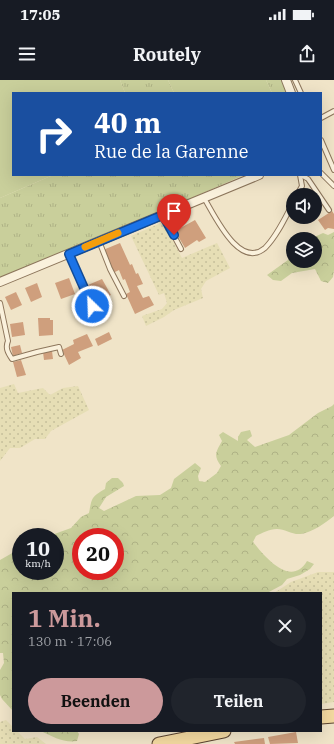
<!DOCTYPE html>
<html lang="de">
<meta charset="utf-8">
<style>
:root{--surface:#171b24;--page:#20242c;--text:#f1f3f6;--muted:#9ea1a6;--accent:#cc999b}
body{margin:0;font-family:"IBM Plex Serif",serif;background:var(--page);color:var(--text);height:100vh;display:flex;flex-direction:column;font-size:15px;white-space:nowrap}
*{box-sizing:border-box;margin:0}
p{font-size:13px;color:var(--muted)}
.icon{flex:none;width:22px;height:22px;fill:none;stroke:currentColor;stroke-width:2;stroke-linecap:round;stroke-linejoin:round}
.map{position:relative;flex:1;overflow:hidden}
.side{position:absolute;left:12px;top:512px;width:310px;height:140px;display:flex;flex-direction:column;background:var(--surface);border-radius:0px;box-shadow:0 4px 16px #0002}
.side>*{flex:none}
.banner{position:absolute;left:12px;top:12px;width:310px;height:84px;border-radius:0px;box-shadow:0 4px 16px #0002;background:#1a4fa0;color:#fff;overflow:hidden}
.tools{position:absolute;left:286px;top:108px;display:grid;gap:8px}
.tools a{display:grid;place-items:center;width:36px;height:36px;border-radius:50%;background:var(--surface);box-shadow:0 4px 16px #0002;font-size:20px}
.speed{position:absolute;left:12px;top:448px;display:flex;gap:8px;font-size:20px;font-weight:700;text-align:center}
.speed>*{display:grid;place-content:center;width:52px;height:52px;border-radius:50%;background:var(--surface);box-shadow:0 4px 16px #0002;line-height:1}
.speed small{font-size:10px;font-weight:400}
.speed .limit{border:6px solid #d22;background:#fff;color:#111}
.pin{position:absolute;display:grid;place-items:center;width:34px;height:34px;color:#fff;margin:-41px -17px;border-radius:50% 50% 50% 0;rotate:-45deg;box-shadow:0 0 4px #0007}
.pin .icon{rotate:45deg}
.me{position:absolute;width:44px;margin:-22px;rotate:336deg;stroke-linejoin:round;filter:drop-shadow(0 0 3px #0008)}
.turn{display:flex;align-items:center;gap:14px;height:84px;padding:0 16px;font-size:18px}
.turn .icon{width:52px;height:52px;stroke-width:2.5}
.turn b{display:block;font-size:28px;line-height:34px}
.round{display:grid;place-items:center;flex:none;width:42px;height:42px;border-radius:21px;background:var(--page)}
.overview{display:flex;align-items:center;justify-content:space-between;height:68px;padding:0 16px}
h1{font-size:24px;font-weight:700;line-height:30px;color:var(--accent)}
.button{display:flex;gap:8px;margin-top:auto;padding:8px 16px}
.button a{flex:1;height:46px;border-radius:24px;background:var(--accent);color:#111;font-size:16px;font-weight:700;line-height:46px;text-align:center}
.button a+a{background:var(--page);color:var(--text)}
.status{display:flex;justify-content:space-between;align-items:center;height:28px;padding:0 20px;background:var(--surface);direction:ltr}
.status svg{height:11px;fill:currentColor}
header{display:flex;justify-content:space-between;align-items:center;height:52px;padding:0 16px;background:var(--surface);font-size:18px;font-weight:700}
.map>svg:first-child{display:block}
</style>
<div class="status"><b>17:05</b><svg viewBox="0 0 49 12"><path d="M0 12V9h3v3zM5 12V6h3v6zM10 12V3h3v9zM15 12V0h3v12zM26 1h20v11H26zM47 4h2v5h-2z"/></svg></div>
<header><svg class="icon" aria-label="menu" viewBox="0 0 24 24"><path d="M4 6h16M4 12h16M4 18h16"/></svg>Routely<svg class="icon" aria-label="share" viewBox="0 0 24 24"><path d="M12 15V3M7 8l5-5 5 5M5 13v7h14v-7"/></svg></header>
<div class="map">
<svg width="334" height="664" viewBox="0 0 334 664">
<defs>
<pattern id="farmland-dots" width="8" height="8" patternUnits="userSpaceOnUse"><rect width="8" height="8" fill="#e6deb5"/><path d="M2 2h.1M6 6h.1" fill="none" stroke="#c6bf9b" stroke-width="1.8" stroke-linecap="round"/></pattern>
<pattern id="grass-tufts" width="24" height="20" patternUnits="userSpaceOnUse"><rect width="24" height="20" fill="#c9cf9b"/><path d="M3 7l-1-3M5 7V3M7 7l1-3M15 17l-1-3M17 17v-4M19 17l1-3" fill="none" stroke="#aeb285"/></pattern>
<pattern id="forest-crowns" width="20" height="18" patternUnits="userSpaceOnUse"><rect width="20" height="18" fill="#c9cf9b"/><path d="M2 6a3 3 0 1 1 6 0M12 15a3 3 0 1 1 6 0" fill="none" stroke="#aeb285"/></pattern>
</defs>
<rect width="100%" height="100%" fill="#f0e4c8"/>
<g fill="url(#farmland-dots)">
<polygon points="163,142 182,178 217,163 230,188 206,201 201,209 203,218 174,230 164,237 146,246 142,236 162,229 167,223 164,213 159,215 131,156"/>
<polygon points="14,304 18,313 43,308 50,315 63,308 78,306 89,330 51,351 45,359 35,359 20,368 10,368 0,381 0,308"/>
<polygon points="318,492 334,492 334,622 321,624 321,513 274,513 291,502"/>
<polygon points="6,640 13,647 13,651 17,651 25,659 37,657 46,664 0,664 0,642"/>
</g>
<g fill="url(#grass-tufts)">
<polygon points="120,0 168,0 174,13 125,13"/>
<polygon points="266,0 282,0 288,13 272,13"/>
<polygon points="53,95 244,95 169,128 0,199 0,118"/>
</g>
<g fill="url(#forest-crowns)" fill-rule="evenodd">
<polygon points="334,152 334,190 333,197 328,203 321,201 315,189 292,193 281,201 273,200 267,195 288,180 293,168 293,181 315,181 315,159 310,159 323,153 328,155"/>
<path d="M334,324V436C325,443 313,452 301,454C292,455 285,449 277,449C269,449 262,453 256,456L253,462C265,477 291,508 307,481L314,484L310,489L300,495L287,499L282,505L267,513H13V631L2,619L0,615V590L4,583L3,573H0V480L21,468V491H55V457H46L71,448L81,437L89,433C92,418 91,417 105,409L106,403L112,398H118L123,403L124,406L106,417L99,428L104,431L136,416L160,415L171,408L174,399L195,383L201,388L198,396L199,401L205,402L217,393L221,386C213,375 216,372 222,361L219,355L223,352L238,361V357L241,352L250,350L252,356L247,360L255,367L289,355L318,333L332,326ZM81,457H115V491H81Z"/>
<path d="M41,651H77L79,654L77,661C64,663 53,657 41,651Z"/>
</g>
<g fill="#c9cf9b">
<polygon points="0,0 120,0 125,13 13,13 13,95 53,95 0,118"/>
<polygon points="168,0 266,0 272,13 174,13"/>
</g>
<g fill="#cf9f7d">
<polygon points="332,131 334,134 334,149 328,148 325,150 318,140"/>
<polygon points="195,140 206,158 199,162 197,160 185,168 175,151"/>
<polygon points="120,163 130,185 132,184 136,194 138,193 143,204 137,206 143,218 149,216 154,225 135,234 126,214 130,212 125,199 123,200 119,190 113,193 103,170"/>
<polygon points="69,198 75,214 61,219 55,203"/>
<polygon points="102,199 111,215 97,221 88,205"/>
<polygon points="37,203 42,217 31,222 25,208"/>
<polygon points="16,212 22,225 11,230 5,217"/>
<polygon points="38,238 50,238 50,240 53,240 53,255 39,256"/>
<polygon points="23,242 25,255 12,257 10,244"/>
<polygon points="109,252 112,259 98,266 95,259"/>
<polygon points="87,254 93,266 78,272 81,278 69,285 62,270 74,264 73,260"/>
<polygon points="20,265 22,273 13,276 11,267"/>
<polygon points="52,271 53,279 44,280 43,272"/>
<polygon points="21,280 26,295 17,297 13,282"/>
<polygon points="296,652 298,663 270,664 268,657"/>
<polygon points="264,658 265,664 235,664 234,662"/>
</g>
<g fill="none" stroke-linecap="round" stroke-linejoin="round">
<g stroke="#8d765c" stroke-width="6">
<g id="service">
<polyline points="295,0 301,13"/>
<polyline points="321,38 334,31"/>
<polyline points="321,60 334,90"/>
<polyline points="321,93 334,106"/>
<polyline points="301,95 308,99 329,130"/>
<polyline points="297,115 302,106 300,95"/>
<path d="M204,118C214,134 239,190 265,168C277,156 285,138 293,123"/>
<polyline points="163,135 181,169"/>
<polyline points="99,161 110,189 124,216"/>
<polyline points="69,174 92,226"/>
<path d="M0,223L8,261C5,268 8,273 12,279L37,272L59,267L61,274"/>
</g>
</g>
<g stroke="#8d765c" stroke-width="10">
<g id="minor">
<polyline points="286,0 291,13"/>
<polyline points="0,202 259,95"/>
</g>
</g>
<g stroke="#5b4430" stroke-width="15">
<g id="primary">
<polyline points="321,637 334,636"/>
<polyline points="159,664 224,651"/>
</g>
</g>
<use href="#service" stroke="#faf1dc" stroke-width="4"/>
<use href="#minor" stroke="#faf1dc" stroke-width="8"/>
<use href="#primary" stroke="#f3d9a0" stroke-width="13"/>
</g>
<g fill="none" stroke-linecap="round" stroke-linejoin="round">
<g stroke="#114b97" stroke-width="10">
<polyline id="route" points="92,226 69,174 163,135 174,155"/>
</g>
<use href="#route" stroke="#1a73e8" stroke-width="7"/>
<polyline stroke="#f59e0b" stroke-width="7" points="85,167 118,153"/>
</g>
</svg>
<div class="tools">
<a><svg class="icon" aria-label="sound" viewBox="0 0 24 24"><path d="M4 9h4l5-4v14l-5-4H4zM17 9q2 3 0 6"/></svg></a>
<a><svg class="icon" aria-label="layers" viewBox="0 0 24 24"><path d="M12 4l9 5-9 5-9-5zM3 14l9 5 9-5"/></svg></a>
</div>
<div class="speed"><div>10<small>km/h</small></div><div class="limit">20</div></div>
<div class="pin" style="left:174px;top:155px;background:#d93025"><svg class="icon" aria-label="arrive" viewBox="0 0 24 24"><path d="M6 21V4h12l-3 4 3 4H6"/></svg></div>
<svg class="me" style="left:92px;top:226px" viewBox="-20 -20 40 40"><circle r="17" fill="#1a73e8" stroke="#fff" stroke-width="3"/><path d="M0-11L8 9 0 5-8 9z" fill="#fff"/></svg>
<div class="banner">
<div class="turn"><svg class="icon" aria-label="right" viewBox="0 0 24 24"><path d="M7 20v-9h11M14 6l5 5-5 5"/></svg><div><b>40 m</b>Rue de la Garenne</div></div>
</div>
<section class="side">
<div class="overview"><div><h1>1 Min.</h1><p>130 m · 17:06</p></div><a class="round"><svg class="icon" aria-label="close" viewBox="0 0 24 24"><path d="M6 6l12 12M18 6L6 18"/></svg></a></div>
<div class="button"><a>Beenden</a><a>Teilen</a></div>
</section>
</div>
